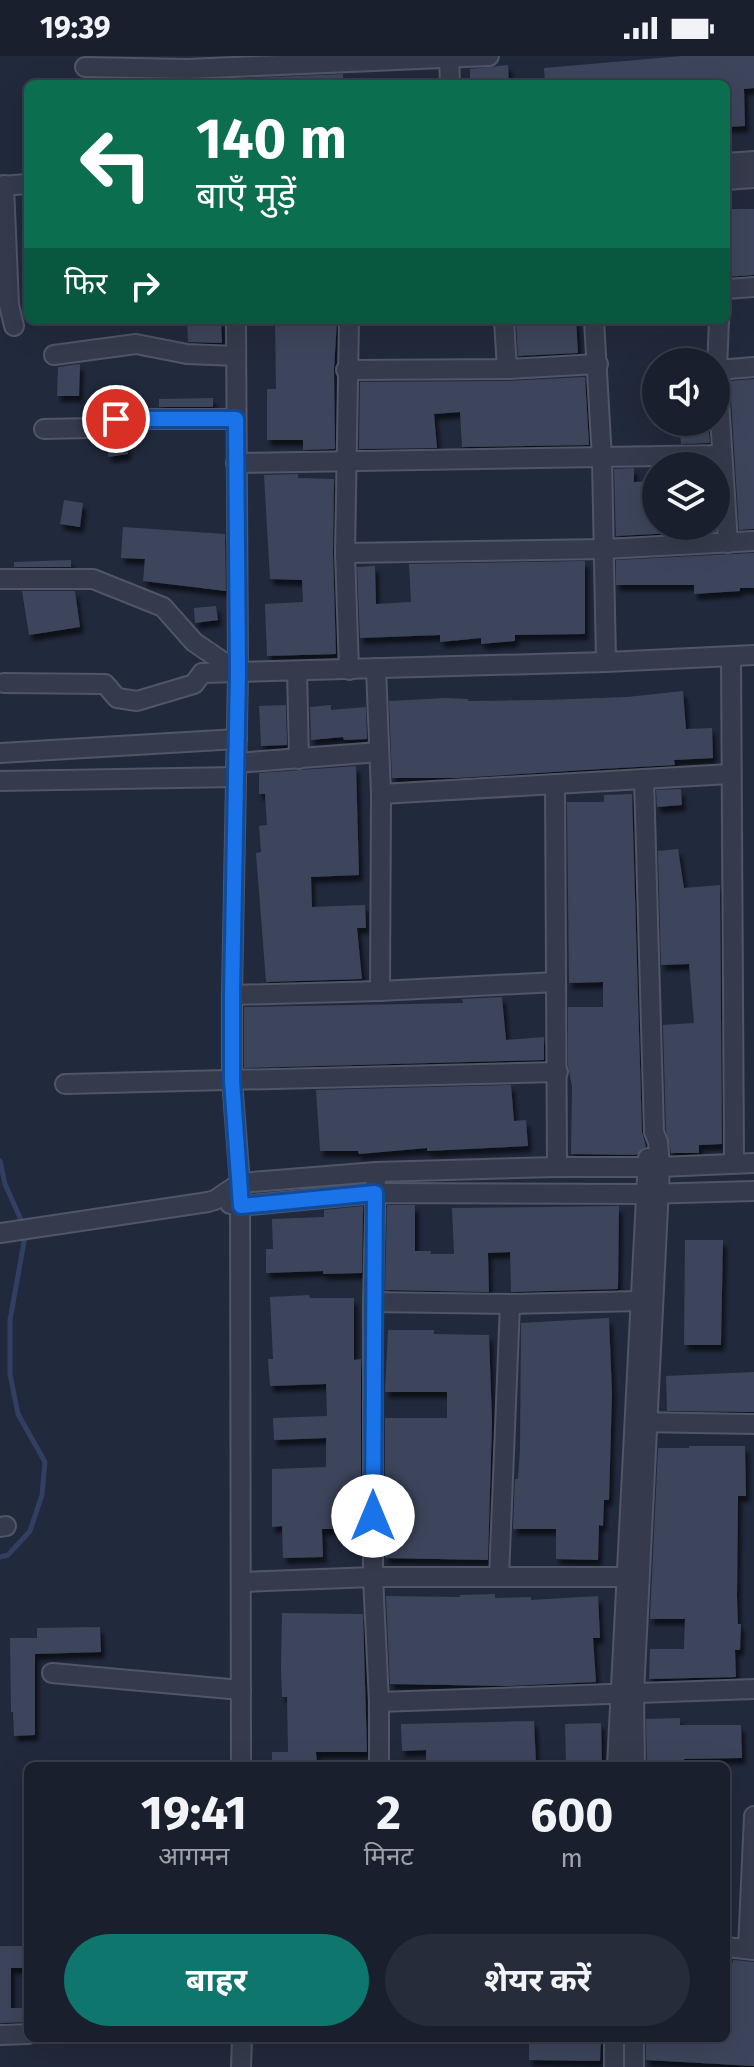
<!DOCTYPE html>
<html lang="hi">
<meta charset="utf-8">
<style>
:root{--surface:#191f2d;--page:#262c39;--text:#f1f3f6;--muted:#9fa2aa;--line:#373d49;--accent:#0f766e}
body{margin:0;font-family:"Fira Sans","Noto Sans Devanagari",sans-serif;background:var(--page);color:var(--text);height:100vh;display:flex;flex-direction:column;font-size:30px;white-space:nowrap}
*{box-sizing:border-box;margin:0}
p{font-size:26px;color:var(--muted)}
.icon{flex:none;width:44px;height:44px;fill:none;stroke:currentColor;stroke-width:2;stroke-linecap:round;stroke-linejoin:round}
.map{position:relative;flex:1;overflow:hidden}
.details{position:absolute;left:24px;top:1706px;width:706px;height:280px;display:flex;flex-direction:column;background:var(--surface);border-radius:12px;box-shadow:0 8px 32px #0002,0 0 0 2px var(--line)}
.details>*{flex:none}
.hud{position:absolute;left:24px;top:24px;width:706px;height:244px;border-radius:12px;box-shadow:0 8px 32px #0002,0 0 0 2px var(--line);background:#0b6e4f;color:#fff;overflow:hidden}
.tools{position:absolute;left:642px;top:292px;display:grid;gap:16px}
.tools a{display:grid;place-items:center;width:88px;height:88px;border-radius:50%;background:var(--surface);box-shadow:0 8px 32px #0002,0 0 0 2px var(--line);font-size:40px}
.pin{position:absolute;display:grid;place-items:center;width:68px;height:68px;color:#fff;margin:-34px;border:4px solid #fff;border-radius:50%;box-shadow:0 2px 8px #0007}
.me{position:absolute;width:88px;margin:-44px;rotate:0deg;stroke-linejoin:round;filter:drop-shadow(0 0 6px #0008)}
.turn{display:flex;align-items:center;gap:28px;height:168px;padding:0 40px;font-size:36px}
.turn .icon{width:104px;height:104px;stroke-width:2.5}
.turn b{display:block;font-size:56px;line-height:68px}
.then{display:flex;align-items:center;height:76px;padding:0 40px;background:#0003;gap:16px;font-size:30px}
.eta{display:flex;justify-content:space-evenly;align-items:center;height:136px;text-align:center}
.eta b{font-size:48px;font-weight:700;line-height:56px}
.button{display:flex;gap:16px;margin-top:auto;padding:16px 40px}
.button a{flex:1;height:92px;border-radius:48px;background:var(--accent);color:#fff;font-size:32px;font-weight:700;line-height:92px;text-align:center}
.button a+a{background:var(--page);color:var(--text)}
.status{display:flex;justify-content:space-between;align-items:center;height:56px;padding:0 40px;background:var(--surface);direction:ltr}
.status svg{height:22px;fill:currentColor}
.map>svg:first-child{display:block}
</style>
<div class="status"><b>19:39</b><svg viewBox="0 0 49 12"><path d="M0 12V9h3v3zM5 12V6h3v6zM10 12V3h3v9zM15 12V0h3v12zM26 1h20v11H26zM47 4h2v5h-2z"/></svg></div>
<div class="map">
<svg width="754" height="2011" viewBox="0 0 754 2011">
<defs>
<filter id="shadow"><feDropShadow dx="3.5" dy="6" stdDeviation="2" flood-color="#0009"/></filter>
</defs>
<rect width="100%" height="100%" fill="#21293c"/>
<g fill="none" stroke-linecap="round" stroke-linejoin="round">
<polyline stroke="#323f62" stroke-width="5" points="0,1105 5,1128 26,1175 10,1264 10,1318 18,1358 45,1406 42,1439 30,1475 8,1499 0,1501"/>
</g>
<g fill="#3d455c" filter="url(#shadow)">
<polygon points="683,0 754,0 754,32 744,33 745,70 726,71 726,28 545,28 544,12"/>
<polygon points="508,9 509,28 470,28 470,13"/>
<polygon points="343,18 343,28 199,28 199,24"/>
<polygon points="726,153 754,153 754,219 726,221"/>
<polygon points="187,264 221,264 222,287 188,286"/>
<polygon points="275,264 337,264 334,313 335,393 303,394 303,384 267,384 267,333 276,333"/>
<polygon points="516,264 576,264 578,297 518,300"/>
<polygon points="80,308 79,340 57,340 58,311"/>
<polygon points="585,321 589,389 462,391 460,356 434,358 437,392 359,393 360,326 507,325"/>
<polygon points="754,323 754,473 739,474 730,325"/>
<polygon points="213,342 213,351 159,351 159,343"/>
<polygon points="679,366 708,366 710,387 681,388"/>
<polygon points="118,375 124,375 128,398 108,401 109,378"/>
<polygon points="634,412 634,426 656,425 656,470 715,470 715,475 616,480 614,413"/>
<polygon points="298,418 298,422 334,423 333,497 336,598 267,600 265,548 303,546 302,524 270,523 264,419"/>
<polygon points="64,444 83,447 80,471 60,468"/>
<polygon points="123,471 225,478 226,535 143,525 145,503 121,502"/>
<polygon points="754,497 754,532 740,532 740,535 694,538 694,529 616,529 616,504"/>
<polygon points="71,504 71,511 14,511 14,506"/>
<polygon points="585,505 585,578 515,579 515,585 481,588 481,582 440,586 440,579 360,582 357,511 375,510 376,548 411,546 409,508"/>
<polygon points="22,535 75,535 80,571 29,579"/>
<polygon points="216,550 218,564 195,567 194,552"/>
<polygon points="683,635 686,673 712,672 713,702 674,704 675,709 601,713 456,722 392,722 389,645 445,642 468,643 468,645 544,644 627,641"/>
<polygon points="286,649 287,689 261,690 259,650"/>
<polygon points="331,649 331,654 366,651 367,683 344,684 343,681 311,684 310,651"/>
<polygon points="356,710 359,819 311,821 312,851 365,849 366,872 357,872 362,923 266,926 256,797 261,796 259,770 267,769 265,738 259,738 259,717"/>
<polygon points="681,733 682,749 657,751 656,734"/>
<polygon points="632,738 642,1076 646,1090 637,1099 571,1098 572,1031 568,1009 568,951 603,951 603,926 569,927 567,746 604,746 604,739"/>
<polygon points="678,793 684,832 720,829 722,1088 699,1089 699,1097 671,1097 666,1074 663,969 694,967 689,908 661,909 658,795"/>
<polygon points="502,941 506,984 544,981 544,1004 244,1012 244,951 463,947 462,943"/>
<polygon points="511,1029 514,1065 526,1064 528,1090 427,1095 427,1092 359,1098 358,1095 320,1095 316,1034"/>
<polygon points="387,1149 415,1149 415,1195 431,1195 431,1198 454,1198 452,1152 619,1150 618,1233 511,1236 510,1196 488,1197 489,1236 385,1234"/>
<polygon points="363,1150 362,1217 323,1218 323,1215 266,1217 266,1193 273,1193 272,1163 324,1161 324,1154"/>
<polygon points="685,1184 723,1184 721,1289 684,1289"/>
<polygon points="309,1239 310,1242 354,1242 354,1304 361,1303 361,1473 322,1473 323,1501 283,1502 282,1470 272,1471 272,1413 326,1411 326,1382 274,1384 273,1362 327,1360 326,1328 270,1330 268,1303 273,1303 270,1241"/>
<polygon points="609,1262 612,1337 609,1444 604,1444 603,1470 599,1469 598,1504 556,1503 556,1473 513,1473 515,1423 518,1423 520,1393 521,1267"/>
<polygon points="388,1274 434,1274 434,1278 489,1279 492,1366 488,1504 385,1502 385,1362 447,1362 447,1336 385,1336"/>
<polygon points="754,1316 754,1356 667,1355 666,1320"/>
<polygon points="689,1390 745,1390 746,1440 738,1440 737,1541 738,1568 741,1568 740,1594 735,1594 736,1621 649,1623 650,1593 684,1593 685,1563 650,1563 658,1392 689,1392"/>
<polygon points="495,1538 495,1542 531,1541 531,1544 598,1540 600,1582 593,1582 596,1626 506,1630 390,1628 386,1540 460,1541 460,1539"/>
<polygon points="282,1557 363,1558 367,1696 316,1696 317,1710 272,1710 272,1696 288,1696 287,1641 282,1641 281,1612"/>
<polygon points="100,1571 101,1596 35,1598 35,1679 14,1680 13,1656 11,1656 10,1582 37,1582 37,1572"/>
<polygon points="680,1662 680,1669 741,1669 742,1702 684,1703 685,1710 647,1710 646,1663"/>
<polygon points="534,1665 536,1706 426,1709 426,1694 402,1695 401,1668"/>
<polygon points="601,1667 602,1707 566,1707 565,1668"/>
<polygon points="0,1890 28,1890 28,1912 11,1912 11,1952 28,1952 28,1966 0,1967"/>
<polygon points="733,1904 754,1906 754,2010 646,2004 646,1982 728,1982 731,1949 726,1949 726,1906 733,1907"/>
<polygon points="529,1982 601,1982 600,2005 529,2004"/>
</g>
<g fill="none" stroke-linecap="round" stroke-linejoin="round">
<g stroke="#505667" stroke-width="22">
<g id="minor">
<polyline points="449,0 450,28"/>
<polyline points="85,11 187,13 489,0"/>
<polyline points="726,107 754,105"/>
<polyline points="726,124 754,122"/>
<polyline points="4,129 9,249 14,270"/>
<polyline points="0,130 28,128"/>
<polyline points="726,233 754,231"/>
<polyline points="236,264 238,616 232,939 232,1024 240,1127 241,1710"/>
<polyline points="349,264 345,497 349,614"/>
<polyline points="504,264 507,313"/>
<polyline points="594,264 602,403 606,606"/>
<polyline points="719,264 717,314 728,487"/>
<polyline points="54,299 136,288 187,298 236,300"/>
<polyline points="346,314 507,313 598,308"/>
<polyline points="717,314 754,311"/>
<polyline points="44,373 91,372 116,363 236,363"/>
<polyline points="236,407 722,399"/>
<polyline points="345,497 604,493 754,485"/>
<polyline points="0,523 93,523 163,551 194,586 238,616"/>
<polyline points="731,601 734,1107"/>
<polyline points="376,612 381,738 380,935"/>
<polyline points="297,615 299,703"/>
<polyline points="4,627 105,628 117,642 137,645 194,628 202,617 606,606 754,599"/>
<polyline points="0,697 237,683"/>
<polyline points="236,707 379,696"/>
<polyline points="0,725 236,721"/>
<polyline points="555,728 557,1111"/>
<polyline points="381,738 730,718"/>
<polyline points="232,939 380,935 556,926"/>
<polyline points="65,1028 558,1016"/>
<polyline points="376,1116 373,1246 373,1521 379,1646 379,1710"/>
<polyline points="230,1148 241,1150 375,1137 644,1138 754,1135"/>
<polyline points="0,1177 208,1146 215,1144 240,1127 376,1116 557,1111 660,1111 754,1107"/>
<polyline points="373,1246 510,1248 639,1245"/>
<polyline points="637,1366 754,1368"/>
<polyline points="0,1471 6,1470"/>
<polyline points="499,1521 510,1248"/>
<polyline points="241,1526 373,1521 626,1521"/>
<polyline points="52,1617 241,1634"/>
<polyline points="379,1646 754,1633"/>
<polyline points="617,1710 648,1102"/>
<polyline points="635,1710 634,1637 660,1111 658,1086 654,1076 644,723"/>
<polyline points="726,1891 754,1894"/>
<polyline points="748,1893 754,1760"/>
<polyline points="0,1979 28,1978"/>
<polyline points="614,1982 614,2011"/>
<polyline points="241,2011 242,1982"/>
<polyline points="634,2011 634,1982"/>
</g>
</g>
<use href="#minor" stroke="#353b4c" stroke-width="18"/>
</g>
<g fill="none" stroke-linecap="round" stroke-linejoin="round">
<g stroke="#114b97" stroke-width="20">
<polyline id="route" points="116,363 236,363 238,616 232,939 232,1024 241,1150 375,1137 373,1460"/>
</g>
<use href="#route" stroke="#1a73e8" stroke-width="14"/>
</g>
</svg>
<div class="tools">
<a><svg class="icon" aria-label="sound" viewBox="0 0 24 24"><path d="M4 9h4l5-4v14l-5-4H4zM17 9q2 3 0 6"/></svg></a>
<a><svg class="icon" aria-label="layers" viewBox="0 0 24 24"><path d="M12 4l9 5-9 5-9-5zM3 14l9 5 9-5"/></svg></a>
</div>
<div class="pin" style="left:116px;top:363px;background:#d93025"><svg class="icon" aria-label="arrive" viewBox="0 0 24 24"><path d="M6 21V4h12l-3 4 3 4H6"/></svg></div>
<svg class="me" style="left:373px;top:1460px" viewBox="-20 -20 40 40"><circle r="19" fill="#fff"/><path d="M0-13L10 11 0 6-10 11z" fill="#1a73e8"/></svg>
<div class="hud">
<div class="turn"><svg class="icon" aria-label="left" viewBox="0 0 24 24"><path d="M17 20v-9H6M10 6l-5 5 5 5"/></svg><div><b>140 m</b>बाएँ मुड़ें</div></div>
<div class="then">फिर<svg class="icon" aria-label="right" viewBox="0 0 24 24"><path d="M7 20v-9h11M14 6l5 5-5 5"/></svg></div>
</div>
<section class="details">
<div class="eta">
<div><b>19:41</b><p>आगमन</p></div>
<div><b>2</b><p>मिनट</p></div>
<div><b>600</b><p>m</p></div>
</div>
<div class="button"><a>बाहर</a><a>शेयर करें</a></div>
</section>
</div>
